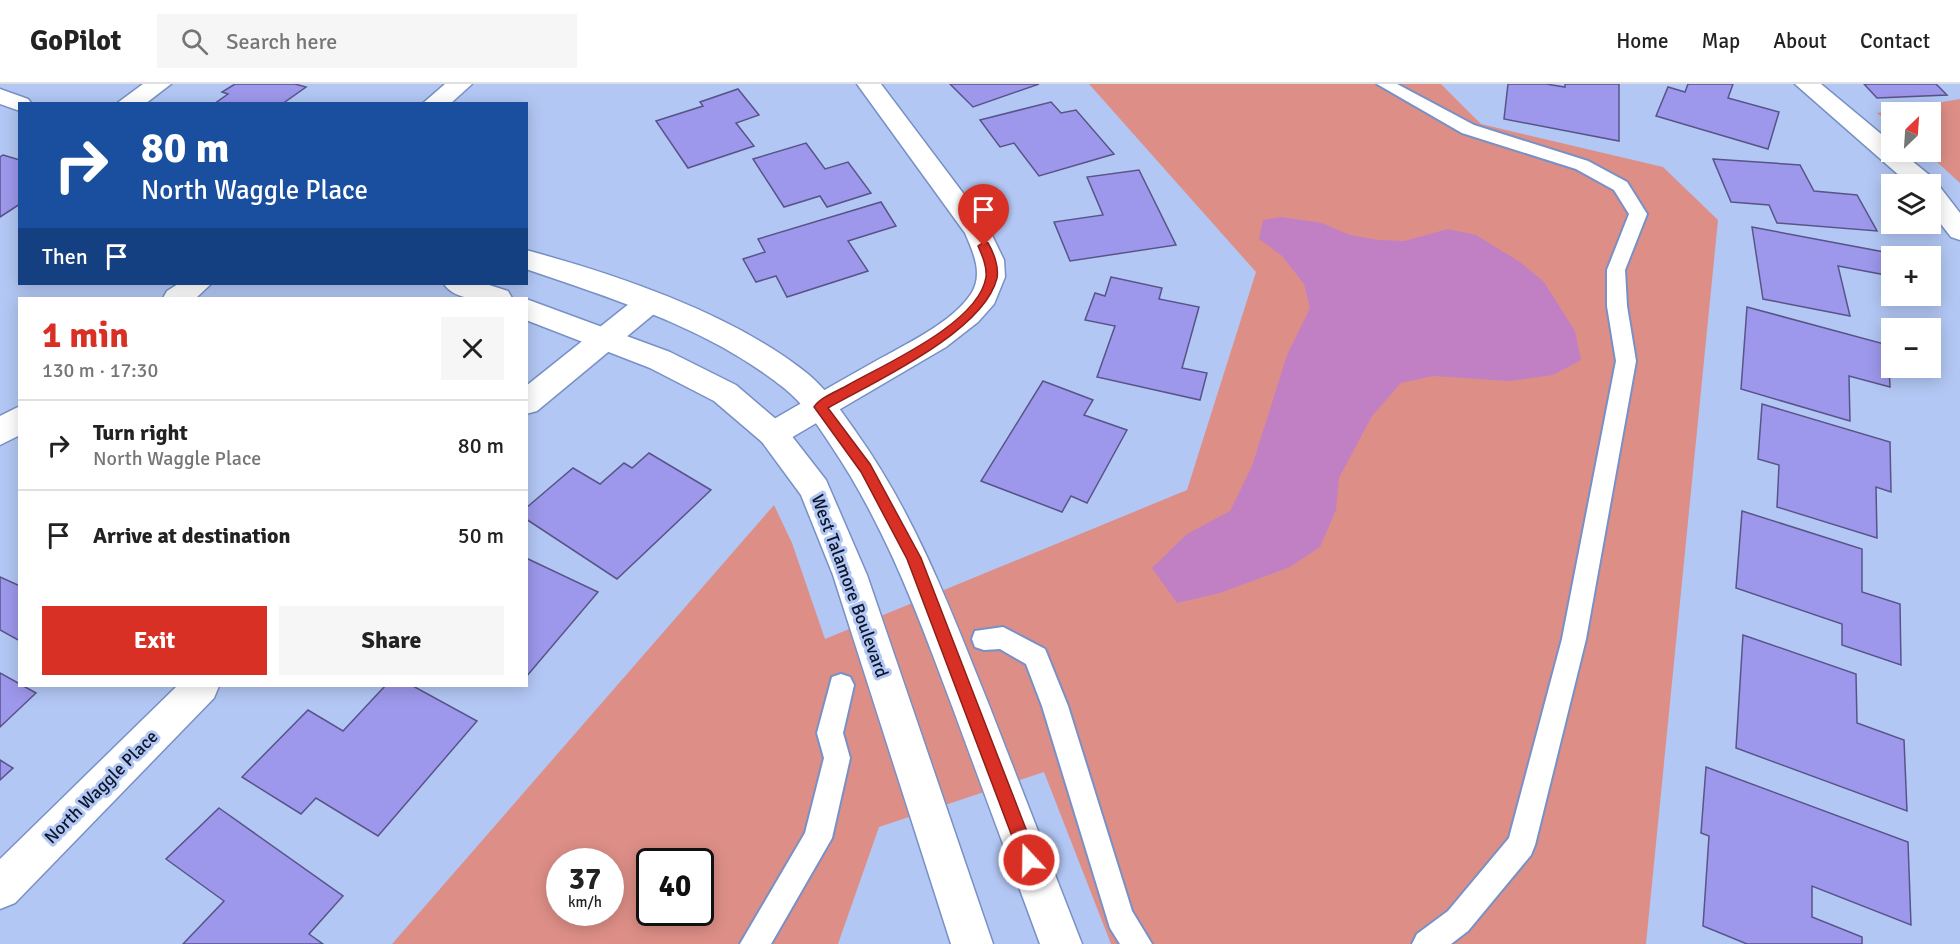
<!DOCTYPE html>
<meta charset="utf-8">
<style>
:root{--surface:#fff;--page:#f6f6f6;--text:#222;--muted:#767676;--line:#e0e0e0;--accent:#d93025}
body{margin:0;font-family:Signika,sans-serif;background:var(--page);color:var(--text);height:100vh;display:flex;flex-direction:column;font-size:22px;white-space:nowrap}
*{box-sizing:border-box;margin:0}
p{font-size:20px;color:var(--muted)}
.icon{flex:none;width:33px;height:33px;fill:none;stroke:currentColor;stroke-width:2;stroke-linecap:round;stroke-linejoin:round}
.map{position:relative;flex:1;overflow:hidden}
.sheet{position:absolute;left:18px;top:213px;width:510px;height:390px;display:flex;flex-direction:column;background:var(--surface);border-radius:0px;box-shadow:0 3px 15px #0003}
.sheet>*{flex:none}
.hud{position:absolute;left:18px;top:18px;width:510px;height:183px;border-radius:0px;box-shadow:0 3px 15px #0003;background:#1a4fa0;color:#fff;overflow:hidden}
.needle{width:39px;rotate:25deg}
.controls{position:absolute;left:1881px;top:18px;display:grid;gap:12px}
.controls a{display:grid;place-items:center;width:60px;height:60px;border-radius:0px;background:var(--surface);box-shadow:0 3px 15px #0003;font-size:30px}
.speed{position:absolute;left:546px;top:764px;display:flex;gap:12px;font-size:30px;font-weight:700;text-align:center}
.speed>*{display:grid;place-content:center;width:78px;height:78px;border-radius:50%;background:var(--surface);box-shadow:0 3px 15px #0003;line-height:1}
.speed small{font-size:15px;font-weight:400}
.speed .limit{border:3px solid #111;border-radius:9px;background:#fff;color:#111}
.pin{position:absolute;display:grid;place-items:center;width:51px;height:51px;color:#fff;margin:-62px -26px;border-radius:50% 50% 50% 0;rotate:-45deg;box-shadow:0 0 6px #0007}
.pin .icon{rotate:45deg}
.me{position:absolute;width:66px;margin:-33px;rotate:339deg;stroke-linejoin:round;filter:drop-shadow(0 0 4px #0008)}
.turn{display:flex;align-items:center;gap:21px;height:126px;padding:0 24px;font-size:27px}
.turn .icon{width:78px;height:78px;stroke-width:2.5}
.turn b{display:block;font-size:42px;line-height:51px}
.then{display:flex;align-items:center;height:57px;padding:0 24px;background:#0003;gap:12px;font-size:22px}
.round{display:grid;place-items:center;flex:none;width:63px;height:63px;border-radius:0px;background:var(--page)}
.head{display:flex;align-items:center;justify-content:space-between;height:102px;padding:0 24px}
h1{font-size:36px;font-weight:800;line-height:45px;color:var(--accent)}
.primary-button{display:flex;gap:12px;margin-top:auto;padding:12px 24px}
.primary-button a{flex:1;height:69px;border-radius:0px;background:var(--accent);color:#fff;font-size:24px;font-weight:800;line-height:69px;text-align:center}
.primary-button a+a{background:var(--page);color:var(--text)}
ul{padding:0;list-style:none}
li{display:flex;align-items:center;gap:18px;height:90px;padding:0 24px;border-top:2px solid var(--line)}
li div{flex:1}
li b{display:block;font-size:22px}
li em{font-style:normal}
header{display:flex;align-items:center;gap:36px;box-sizing:border-box;height:84px;padding:0 30px;background:var(--surface);border-bottom:2px solid var(--line)}
header strong{font-size:28px}
nav{display:flex;gap:33px;margin-inline-start:auto;font-size:21px}
.search{width:420px;height:54px;background:var(--page);display:flex;align-items:center;gap:15px;box-sizing:border-box;padding:0 21px;border-radius:0px;color:var(--muted);font-size:22px}
.map>svg:first-child{display:block}
</style>
<header>
<strong>GoPilot</strong>
<div class="search"><svg class="icon" aria-label="search" viewBox="0 0 24 24"><circle cx="10" cy="10" r="6"/><path d="M15 15l6 6"/></svg>Search here</div>
<nav><a>Home</a><a>Map</a><a>About</a><a>Contact</a></nav>
</header>
<div class="map">
<svg width="1960" height="860" viewBox="0 0 1960 860">
<rect width="100%" height="100%" fill="#b2c7f4"/>
<g fill="#dd8f87" fill-rule="evenodd">
<path d="M1089,0H1441L1481,40L1663,83L1718,136L1646,860H1111L1044,688L879,743L838,860H392L774,421L792,459L825,555L1187,406L1256,188ZM560,777H610V828H560ZM650,777H700V828H650Z"/>
<polygon points="1960,15 1960,99 1926,68 1930,68 1930,28 1892,28 1891,40 1877,29"/>
</g>
<polygon fill="#c180c3" points="1281,133 1322,139 1350,151 1379,156 1404,157 1448,145 1476,151 1520,178 1544,198 1575,247 1581,276 1553,291 1510,297 1433,292 1401,299 1372,332 1339,394 1336,426 1320,463 1290,483 1220,509 1177,519 1152,484 1187,450 1230,427 1252,382 1287,271 1310,224 1304,200 1282,172 1259,155 1263,136"/>
<g fill="#9d98eb" stroke="#58548a" stroke-width="1.5">
<polygon points="235,0 295,0 306,3 282,20 214,20 228,10 222,8"/>
<polygon points="950,0 1039,0 973,23"/>
<polygon points="1508,0 1546,0 1565,3 1565,0 1619,0 1619,57 1504,35"/>
<polygon points="1688,0 1733,0 1728,14 1779,28 1768,65 1656,32 1668,3 1685,8"/>
<polygon points="1864,0 1936,0 1947,11 1877,14"/>
<polygon points="738,5 759,31 736,39 754,62 688,84 656,37 703,22 700,18"/>
<polygon points="1051,18 1061,29 1076,26 1114,70 1039,92 1014,59 1000,63 980,36"/>
<polygon points="806,59 825,85 848,78 871,109 827,123 820,112 784,123 753,75"/>
<polygon points="3,71 20,76 20,120 0,133 0,73"/>
<polygon points="1713,75 1800,81 1814,107 1857,111 1877,147 1777,139 1769,121 1731,118"/>
<polygon points="1139,86 1176,161 1070,177 1054,138 1103,131 1087,93"/>
<polygon points="881,118 896,142 848,157 868,187 787,213 776,192 756,198 743,175 765,168 758,155"/>
<polygon points="1752,143 1884,168 1891,192 1838,182 1850,232 1763,215"/>
<polygon points="1111,193 1162,204 1159,215 1199,223 1182,284 1207,289 1200,316 1097,293 1115,242 1085,236 1095,209 1105,212"/>
<polygon points="1747,223 1888,261 1890,303 1849,292 1850,337 1741,305"/>
<polygon points="1043,297 1093,316 1084,331 1127,346 1087,419 1071,412 1062,428 981,397"/>
<polygon points="1762,320 1890,358 1891,408 1876,403 1877,454 1777,423 1779,381 1758,375"/>
<polygon points="649,369 711,406 617,495 526,435 526,424 573,384 600,400 624,379 632,384"/>
<polygon points="1742,427 1862,465 1862,508 1900,520 1901,581 1842,561 1842,540 1736,504"/>
<polygon points="526,474 598,508 526,593"/>
<polygon points="0,493 20,502 20,557 0,546"/>
<polygon points="1743,551 1856,590 1857,639 1904,656 1907,727 1736,664"/>
<polygon points="0,589 36,609 0,643"/>
<polygon points="385,602 413,602 477,637 378,752 316,714 301,730 242,693 308,626 343,647"/>
<polygon points="0,676 13,684 0,696"/>
<polygon points="1706,683 1908,758 1911,841 1812,802 1812,833 1862,853 1862,860 1747,860 1703,842 1709,752 1701,749"/>
<polygon points="219,724 343,812 309,850 323,860 183,860 224,817 166,775"/>
</g>
<g fill="none" stroke-linecap="round" stroke-linejoin="round">
<g stroke="#7890c5" stroke-width="4">
<g id="lane">
<polygon points="1377,0 1397,0 1474,41 1588,77 1627,98 1647,130 1625,186 1627,222 1636,277 1586,555 1535,761 1531,771 1468,847 1451,860 1412,860 1417,850 1448,827 1509,754 1562,555 1616,277 1607,222 1607,186 1629,130 1614,106 1576,85 1462,49"/>
<polygon points="1003,543 1045,565 1068,622 1132,827 1152,860 1120,860 1110,844 1042,622 1026,580 1000,565 984,566 975,563 972,555 975,547"/>
<polygon points="841,590 850,593 854,601 843,649 850,674 832,754 771,860 740,860 805,749 824,674 817,649 832,593"/>
</g>
</g>
<g stroke="#7890c5" stroke-width="3">
<g id="street">
<polygon points="143,0 171,0 145,20 116,20"/>
<path d="M857,0H881L987,141L1004,176L1005,193L994,220L978,238L946,263L784,358L773,362L762,358L757,350L762,342C799,320 837,299 874,278C904,261 952,239 971,210C984,190 973,168 965,149Z"/>
<polygon points="1795,0 1821,0 1892,59 1892,68 1901,68 1933,94 1960,129 1960,156 1951,153 1930,126 1930,100 1909,100"/>
<polygon points="0,5 28,15 32,20 20,20 20,27 0,20"/>
<polygon points="650,208 660,211 664,218 660,225 537,327 526,330 526,302 640,211"/>
<polygon points="177,602 219,602 214,614 15,819 0,825 0,775"/>
</g>
</g>
<g stroke="#7890c5" stroke-width="3">
<g id="secondary">
<polygon points="445,0 472,0 450,20 422,20"/>
<path d="M526,166C618,191 734,230 808,290C827,306 842,328 856,348C916,432 951,527 989,621C1020,701 1051,780 1082,860H1040C1011,781 981,701 952,622C918,531 885,441 830,360C817,340 803,319 784,304C709,244 616,216 526,185Z"/>
<polygon points="178,200 211,200 196,214 163,214 167,207"/>
<path d="M444,200H486L508,207L512,214C493,216 456,219 444,200Z"/>
<polygon points="526,215 670,268 736,301 784,342 826,396 867,491 993,860 951,860 833,491 801,411 762,358 714,317 650,284 526,236"/>
<polygon points="20,322 20,351 0,361 0,332"/>
</g>
</g>
<use href="#lane" fill="#fff" fill-rule="evenodd"/>
<use href="#street" fill="#fff" fill-rule="evenodd"/>
<use href="#secondary" fill="#fff" fill-rule="evenodd"/>
</g>
<path fill="#d93025" stroke="#8d1f18" stroke-width="1.5" d="M984,158L988,159C994,169 999,183 997,194C984,248 874,298 828,324L870,380L921,474L1038,776L1035,782L1029,785L1023,782L1021,776L907,475L861,388L814,323C820,313 838,307 848,301C885,280 979,239 986,193C987,182 982,171 978,162Z"/>
<g text-anchor="middle" dominant-baseline="central" stroke-width="6" stroke-linejoin="round" paint-order="stroke">
<g font-size="18" fill="#0c1529" stroke="#b2c7f4">
<text transform="translate(850 502) rotate(70)">West Talamore Boulevard</text>
<text transform="translate(101 703) rotate(-45)">North Waggle Place</text>
</g>
</g>
</svg>
<div class="controls">
<a><svg class="needle" viewBox="-14 -14 28 28"><path d="M0-13l5 13h-10z" fill="#e53935"/><path d="M0 13l5-13h-10z" fill="#767676"/></svg></a>
<a><svg class="icon" aria-label="layers" viewBox="0 0 24 24"><path d="M12 4l9 5-9 5-9-5zM3 14l9 5 9-5"/></svg></a>
<a>+</a>
<a>−</a>
</div>
<div class="speed"><div>37<small>km/h</small></div><div class="limit">40</div></div>
<div class="pin" style="left:984px;top:162px;background:#d93025"><svg class="icon" aria-label="arrive" viewBox="0 0 24 24"><path d="M6 21V4h12l-3 4 3 4H6"/></svg></div>
<svg class="me" style="left:1029px;top:776px" viewBox="-20 -20 40 40"><circle r="17" fill="#d93025" stroke="#fff" stroke-width="3"/><path d="M0-11L8 9 0 5-8 9z" fill="#fff"/></svg>
<div class="hud">
<div class="turn"><svg class="icon" aria-label="right" viewBox="0 0 24 24"><path d="M7 20v-9h11M14 6l5 5-5 5"/></svg><div><b>80 m</b>North Waggle Place</div></div>
<div class="then">Then<svg class="icon" aria-label="arrive" viewBox="0 0 24 24"><path d="M6 21V4h12l-3 4 3 4H6"/></svg></div>
</div>
<section class="sheet">
<div class="head"><div><h1>1 min</h1><p>130 m · 17:30</p></div><a class="round"><svg class="icon" aria-label="close" viewBox="0 0 24 24"><path d="M6 6l12 12M18 6L6 18"/></svg></a></div>
<ul>
<li><svg class="icon" aria-label="right" viewBox="0 0 24 24"><path d="M7 20v-9h11M14 6l5 5-5 5"/></svg><div><b>Turn right</b><p>North Waggle Place</p></div><em>80 m</em></li>
<li><svg class="icon" aria-label="arrive" viewBox="0 0 24 24"><path d="M6 21V4h12l-3 4 3 4H6"/></svg><div><b>Arrive at destination</b></div><em>50 m</em></li>
</ul>
<div class="primary-button"><a>Exit</a><a>Share</a></div>
</section>
</div>
